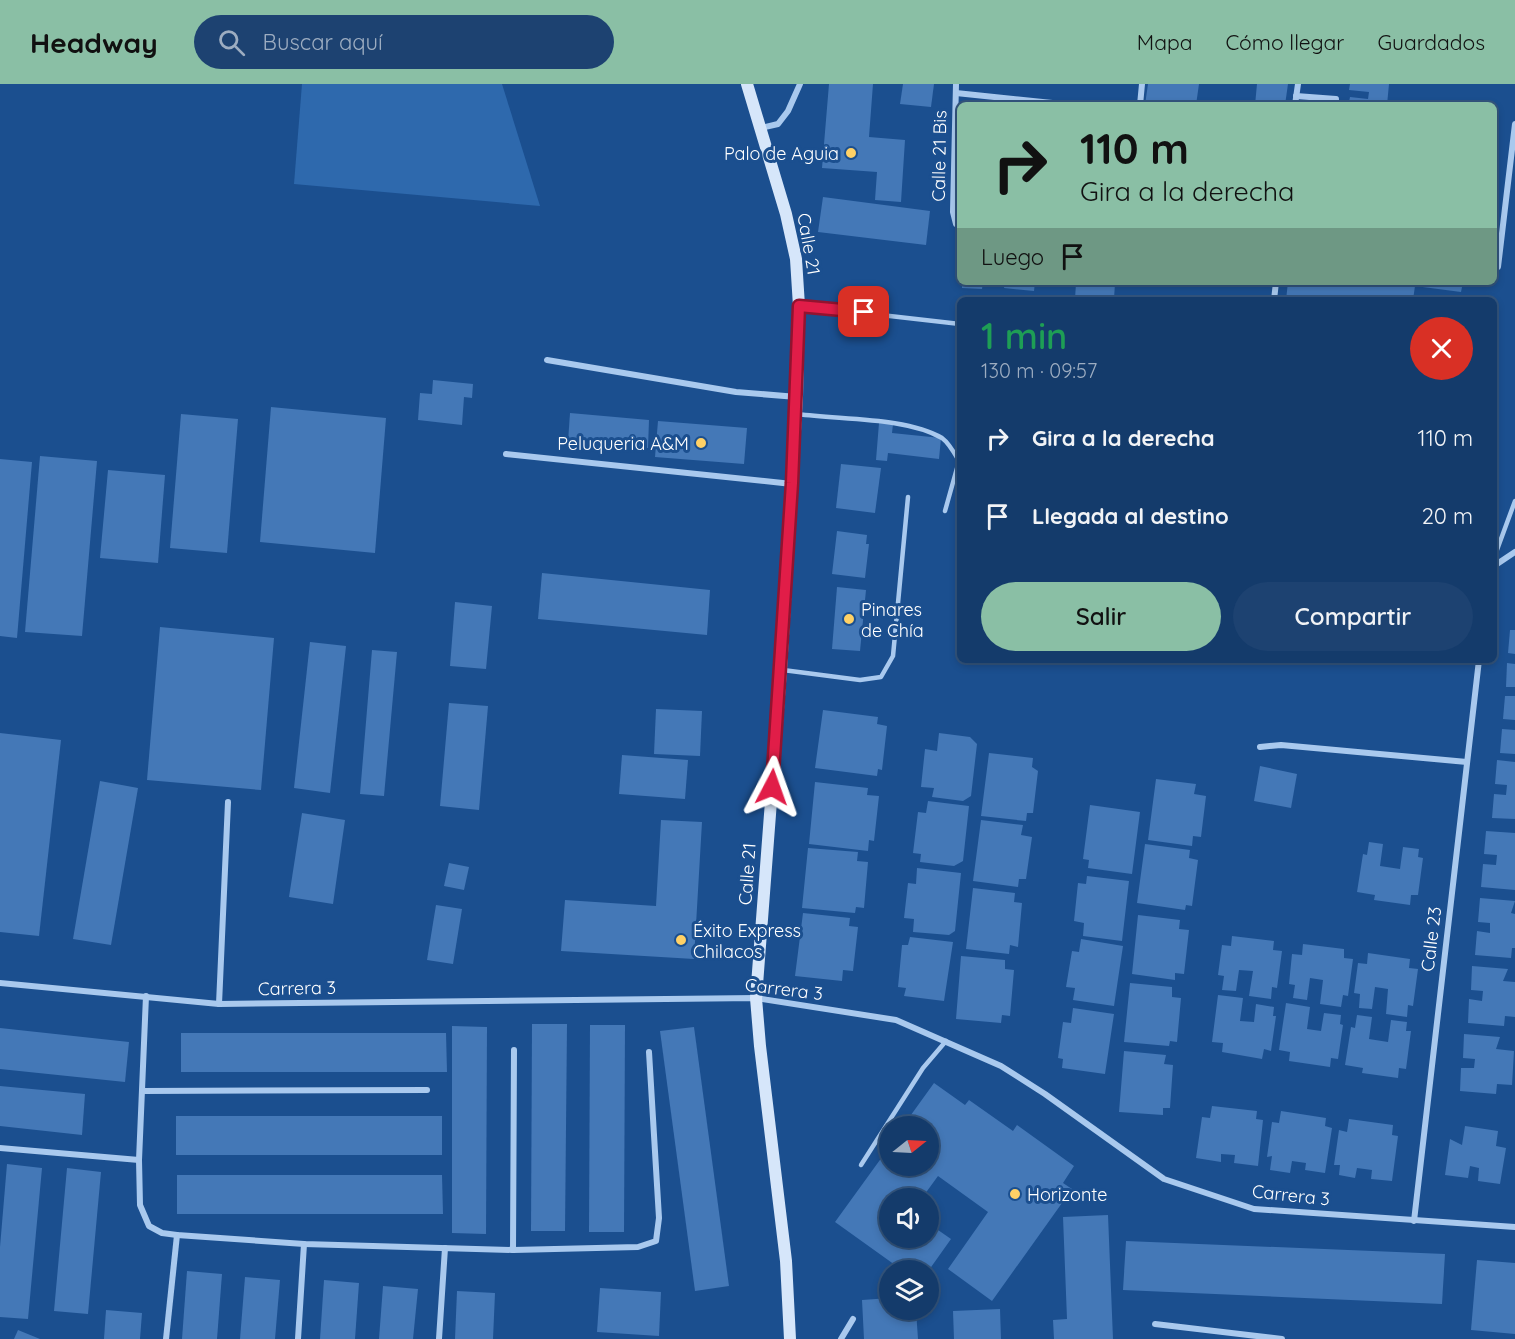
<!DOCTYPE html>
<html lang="es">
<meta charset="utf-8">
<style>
:root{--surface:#143b6b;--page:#1d4271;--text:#f1f3f6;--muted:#9dadc1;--line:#33557e;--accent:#8abfa5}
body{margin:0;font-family:Quicksand,sans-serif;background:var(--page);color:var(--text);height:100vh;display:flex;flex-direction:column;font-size:22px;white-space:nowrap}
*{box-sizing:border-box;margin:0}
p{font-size:20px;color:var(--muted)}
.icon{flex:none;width:33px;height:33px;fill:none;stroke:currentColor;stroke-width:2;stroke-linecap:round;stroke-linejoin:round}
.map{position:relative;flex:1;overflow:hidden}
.panel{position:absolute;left:957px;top:213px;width:540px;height:366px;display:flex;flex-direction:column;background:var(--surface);border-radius:9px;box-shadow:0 3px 9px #0003,0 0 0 2px var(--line)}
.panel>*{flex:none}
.banner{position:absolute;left:957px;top:18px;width:540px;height:183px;border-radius:9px;box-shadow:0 3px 9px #0003,0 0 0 2px var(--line);background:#8abfa5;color:#111;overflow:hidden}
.needle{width:39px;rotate:72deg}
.tools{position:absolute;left:879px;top:1032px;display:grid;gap:12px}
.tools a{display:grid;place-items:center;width:60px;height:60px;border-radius:50%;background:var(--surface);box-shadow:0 3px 9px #0003,0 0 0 2px var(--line);font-size:30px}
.pin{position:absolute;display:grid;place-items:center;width:51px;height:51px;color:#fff;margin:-26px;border-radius:12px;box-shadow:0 3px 9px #0006}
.me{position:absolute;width:66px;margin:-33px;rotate:4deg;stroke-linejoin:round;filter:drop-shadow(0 0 4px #0008)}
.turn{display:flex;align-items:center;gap:21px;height:126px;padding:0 24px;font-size:27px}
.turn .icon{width:78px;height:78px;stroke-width:2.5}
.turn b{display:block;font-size:42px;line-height:51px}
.then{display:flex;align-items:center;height:57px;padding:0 24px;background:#0003;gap:12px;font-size:22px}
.round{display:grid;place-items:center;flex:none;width:63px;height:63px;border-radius:32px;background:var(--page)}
.summary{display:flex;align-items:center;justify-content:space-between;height:102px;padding:0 24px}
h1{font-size:36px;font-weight:600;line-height:45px;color:#1e9e55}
.cta{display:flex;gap:12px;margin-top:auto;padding:12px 24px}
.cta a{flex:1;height:69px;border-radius:36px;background:var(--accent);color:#111;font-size:24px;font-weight:600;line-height:69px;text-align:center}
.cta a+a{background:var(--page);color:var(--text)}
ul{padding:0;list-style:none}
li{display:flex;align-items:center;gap:18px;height:78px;padding:0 24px}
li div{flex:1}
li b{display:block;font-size:22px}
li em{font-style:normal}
header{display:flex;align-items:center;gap:36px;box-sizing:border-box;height:84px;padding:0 30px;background:var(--accent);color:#111}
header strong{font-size:28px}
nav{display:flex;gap:33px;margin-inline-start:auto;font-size:21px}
.search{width:420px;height:54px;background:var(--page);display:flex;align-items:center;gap:15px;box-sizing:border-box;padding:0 21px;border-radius:33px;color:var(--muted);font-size:22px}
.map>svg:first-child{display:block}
</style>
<header>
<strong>Headway</strong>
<div class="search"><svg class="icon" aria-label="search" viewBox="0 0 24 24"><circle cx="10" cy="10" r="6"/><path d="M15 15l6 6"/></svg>Buscar aquí</div>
<nav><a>Mapa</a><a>Cómo llegar</a><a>Guardados</a></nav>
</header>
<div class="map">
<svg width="1515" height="1255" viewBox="0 0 1515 1255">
<rect width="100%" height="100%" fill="#1b4f8f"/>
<polygon fill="#2e69ad" points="302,0 502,0 540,122 294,100"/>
<g fill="#4478b7">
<polygon points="829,0 873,0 869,53 905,56 901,118 875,116 877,88 822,84"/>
<polygon points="903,0 934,0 931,23 900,20"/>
<polygon points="1148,0 1199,0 1196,21 1145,21"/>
<polygon points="1257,0 1288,0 1285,21 1255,21"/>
<polygon points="1350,0 1389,0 1387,21 1330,21 1331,16 1349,18 1350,13 1368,15 1369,8 1349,6"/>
<polygon points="823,113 930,127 926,161 818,148"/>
<polygon points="962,198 983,198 982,205 962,204"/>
<polygon points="1005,198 1035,198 1034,207 1004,204"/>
<polygon points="1076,198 1115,198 1114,216 1075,216"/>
<polygon points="1288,198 1463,198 1461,208 1415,202 1413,216 1286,216"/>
<polygon points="433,296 473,300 472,314 464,313 462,341 418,336 420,309 432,310"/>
<polygon points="271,323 386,334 375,469 260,458"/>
<polygon points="570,329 649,336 648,364 568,358"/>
<polygon points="181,330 238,335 227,469 170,464"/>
<polygon points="658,337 747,344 744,380 655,373"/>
<polygon points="879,339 893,340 892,349 941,354 939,375 888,369 887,377 876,376"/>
<polygon points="40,372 97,377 82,552 25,548"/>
<polygon points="0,375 32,378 17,554 0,552"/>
<polygon points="841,380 881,384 875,429 836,424"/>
<polygon points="108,386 165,391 158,479 100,474"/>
<polygon points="837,447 867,451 866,460 869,460 865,494 832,490"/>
<polygon points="542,489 710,506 707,551 538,535"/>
<polygon points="837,503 866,506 860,567 832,565"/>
<polygon points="455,518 492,522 486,585 450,582"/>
<polygon points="160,543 274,554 261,706 147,696"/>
<polygon points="1510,546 1515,546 1515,570 1508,569"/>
<polygon points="310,558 346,562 330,709 294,704"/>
<polygon points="372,566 397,568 384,712 360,710"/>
<polygon points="1507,579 1515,580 1515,603 1506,603"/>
<polygon points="1505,612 1515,612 1515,636 1503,635"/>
<polygon points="449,619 488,622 479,726 440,722"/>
<polygon points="656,625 702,627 700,672 654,670"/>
<polygon points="823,626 878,633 877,640 887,642 882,686 878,685 877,692 815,684"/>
<polygon points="1502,645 1515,646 1515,670 1500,669"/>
<polygon points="0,649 61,656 39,852 0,848"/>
<polygon points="939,649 970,653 977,660 971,712 963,717 932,713 934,704 921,703 925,665 937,667"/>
<polygon points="989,669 1033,674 1032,683 1038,687 1033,729 1027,729 1026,737 981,732"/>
<polygon points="622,671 688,676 685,715 619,710"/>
<polygon points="1497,676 1515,678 1515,735 1492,734 1494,710 1506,711 1507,701 1495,700"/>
<polygon points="1260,682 1297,690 1291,724 1254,717"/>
<polygon points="1156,695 1196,700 1194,710 1206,712 1201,753 1193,752 1192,762 1148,756"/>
<polygon points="100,697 138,704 111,861 73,855"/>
<polygon points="815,698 868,704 867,711 879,712 874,757 869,756 868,767 809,760"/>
<polygon points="928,717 969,722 963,777 954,782 920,778 921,770 913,769 918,728 926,729"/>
<polygon points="1090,721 1140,728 1132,790 1088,784 1089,776 1083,775"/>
<polygon points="302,729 345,736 333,820 289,813"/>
<polygon points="661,736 702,738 694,875 561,867 565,816 656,822"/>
<polygon points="981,736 1023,741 1021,751 1032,753 1026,795 1019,795 1018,803 973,797"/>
<polygon points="1486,747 1515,749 1515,806 1481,803 1483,780 1496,781 1497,771 1484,770"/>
<polygon points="1369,758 1383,760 1380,782 1400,785 1403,763 1419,765 1418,773 1423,774 1418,811 1411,811 1410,821 1374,816 1375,811 1357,808 1363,770 1367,771"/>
<polygon points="1145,760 1190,766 1189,774 1198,776 1192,822 1186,821 1185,826 1137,819"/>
<polygon points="808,764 858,768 857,777 868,778 864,824 856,823 855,829 802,824"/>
<polygon points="449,779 469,783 464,806 444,802"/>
<polygon points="917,784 961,789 955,847 949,851 913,848 914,835 904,834 908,799 916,800"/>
<polygon points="1087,792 1129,797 1122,857 1083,852 1084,839 1074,837 1078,799 1086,800"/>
<polygon points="973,804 1015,809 1014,818 1022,819 1018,863 1010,861 1009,870 966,865"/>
<polygon points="1480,814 1515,817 1511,829 1515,830 1515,864 1512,864 1511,874 1475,871 1477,847 1490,849 1490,839 1478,838"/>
<polygon points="436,821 462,825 453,880 427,876"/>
<polygon points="803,829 850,834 849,842 858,843 853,887 843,886 842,897 795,892"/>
<polygon points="1138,831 1180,836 1179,845 1189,846 1184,890 1175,889 1175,896 1132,890"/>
<polygon points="1232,852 1274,857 1273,866 1282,867 1277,904 1272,903 1271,915 1249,912 1253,887 1239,886 1236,907 1222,906 1224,892 1218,891 1222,861 1231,862"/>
<polygon points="910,853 953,858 944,917 904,912 906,904 898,903 902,861 908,861"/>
<polygon points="1081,855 1123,862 1114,922 1073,916 1075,904 1066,903 1072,867 1079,868"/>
<polygon points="1303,860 1344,865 1344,874 1353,875 1348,912 1343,911 1341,923 1320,920 1323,896 1310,894 1307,916 1293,914 1295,901 1289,900 1292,870 1302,871"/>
<polygon points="1368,869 1410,875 1409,884 1418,885 1413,922 1408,921 1407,933 1386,930 1388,905 1375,903 1372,925 1359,924 1360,910 1354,909 1358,879 1367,880"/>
<polygon points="961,872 1005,876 1005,885 1014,886 1010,932 1002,931 1001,939 956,935"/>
<polygon points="1472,882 1508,885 1503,897 1515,898 1515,933 1505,932 1504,942 1468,939 1469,915 1482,917 1483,907 1471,906"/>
<polygon points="1130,899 1172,903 1172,913 1181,914 1177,958 1170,957 1169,962 1124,958"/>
<polygon points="1218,911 1243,914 1240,937 1254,938 1256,920 1274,923 1273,932 1276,932 1271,967 1264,965 1262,975 1222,968 1223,959 1212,958"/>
<polygon points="1286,919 1310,923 1307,945 1321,947 1324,929 1341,931 1340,940 1343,941 1338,975 1331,974 1330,983 1289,977 1290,968 1279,966"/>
<polygon points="1073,924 1114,930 1105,990 1062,984 1063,975 1058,974 1063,938 1071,939"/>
<polygon points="1357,931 1372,933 1369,955 1388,958 1391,936 1407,938 1406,947 1411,947 1406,985 1399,984 1398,994 1362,989 1363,984 1345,981 1351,943 1355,944"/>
<polygon points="532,940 567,940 565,1147 531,1147"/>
<polygon points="590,941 625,941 624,1148 589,1148"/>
<polygon points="452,942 487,943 486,1150 452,1149"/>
<polygon points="694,943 729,1202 695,1207 660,947"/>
<polygon points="0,944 129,958 125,998 0,985"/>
<polygon points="181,949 446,949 447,988 181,988"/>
<polygon points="1464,950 1500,953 1496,965 1514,967 1512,1001 1497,1000 1496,1010 1460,1007 1461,984 1474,984 1475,975 1463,974"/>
<polygon points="1124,967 1166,971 1164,980 1173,981 1170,1024 1163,1024 1163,1031 1119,1028"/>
<polygon points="934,999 965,1021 969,1016 1013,1047 1017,1041 1074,1082 1063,1099 1072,1105 992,1217 948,1185 988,1128 938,1092 922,1114 890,1114 890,1154 928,1154 928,1139 951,1155 929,1186 902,1186 835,1138 890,1062 890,1082 928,1082 928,1042 903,1042"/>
<polygon points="0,1002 85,1010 82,1051 0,1042"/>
<polygon points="1212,1022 1257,1027 1256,1035 1263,1036 1258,1082 1234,1079 1235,1071 1221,1070 1221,1078 1196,1074 1202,1033 1210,1034"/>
<polygon points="1281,1027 1326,1034 1325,1042 1332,1044 1325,1089 1305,1086 1306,1079 1292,1077 1290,1089 1270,1086 1272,1072 1267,1073 1272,1038 1279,1039"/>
<rect x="176" y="1032" width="266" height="39"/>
<polygon points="1349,1035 1393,1041 1392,1051 1398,1052 1392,1097 1371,1095 1372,1086 1357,1084 1355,1094 1339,1091 1340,1081 1334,1081 1339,1046 1347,1048"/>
<polygon points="1465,1042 1498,1047 1496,1062 1506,1064 1500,1100 1478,1097 1479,1084 1470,1082 1468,1094 1445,1091 1450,1055 1462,1061"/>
<polygon points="7,1080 42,1084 28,1235 0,1233 0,1163"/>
<polygon points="67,1084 101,1088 88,1230 54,1227"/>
<polygon points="177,1091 442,1091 443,1130 177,1130"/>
<polygon points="1108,1131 1113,1255 1054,1255 1053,1236 1067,1235 1063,1133"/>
<polygon points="1126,1157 1445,1170 1442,1220 1123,1206"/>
<polygon points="1477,1176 1515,1179 1515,1250 1471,1246"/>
<polygon points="187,1187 222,1190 217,1255 182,1255"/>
<polygon points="245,1193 280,1196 275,1255 240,1255"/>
<polygon points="324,1196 359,1199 355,1255 320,1255"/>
<polygon points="383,1202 418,1205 413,1255 379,1255"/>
<polygon points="600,1204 661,1208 659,1252 597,1248"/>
<polygon points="457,1207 495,1209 493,1255 455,1255"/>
<polygon points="890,1214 890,1226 916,1226 918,1255 864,1255 862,1216"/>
<polygon points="1000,1225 1001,1255 954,1255 953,1227"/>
<polygon points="106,1226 142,1229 140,1255 104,1255"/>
<polygon points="18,1246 40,1255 14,1255"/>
</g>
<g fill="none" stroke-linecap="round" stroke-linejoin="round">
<g stroke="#a9c9ee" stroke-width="4.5">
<polyline points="802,222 960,240"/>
<path d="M798,330C840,336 906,333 942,354C949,359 955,370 959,377L945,427"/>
<polyline points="1494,474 1515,417"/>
<polyline points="783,586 860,596 881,593 893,572 908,413"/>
<polyline points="861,1081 923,984 946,957"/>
</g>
<g stroke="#a9c9ee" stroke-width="6">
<polyline points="956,0 953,128 956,140 960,141"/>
<polyline points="956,9 1072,21"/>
<polyline points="1296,12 1336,15"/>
<polyline points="1140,21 1142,0"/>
<polyline points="1295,21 1298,0"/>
<polyline points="761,44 778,40 788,27 800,0"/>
<polyline points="1498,183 1515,40"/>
<polyline points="1274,216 1276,198"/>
<polyline points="547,276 736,308 797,313"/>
<polyline points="506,370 792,400"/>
<polyline points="1494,482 1515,468"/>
<polyline points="1260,663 1281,661 1467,678"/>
<polyline points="0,899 219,920 756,914 896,936 1001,982 1045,1010 1164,1095 1254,1125 1515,1143"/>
<polyline points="146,912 139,1076 140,1121 149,1142 162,1149 177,1151 304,1160 513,1166 638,1163 656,1157 659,1134 649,968"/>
<polyline points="219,920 228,718"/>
<polyline points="142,1007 427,1006"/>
<polyline points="0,1064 139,1076"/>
<polyline points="1414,1137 1479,576"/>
<polyline points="513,1166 514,966"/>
<polyline points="1155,1240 1282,1255"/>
<polyline points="166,1255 177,1151"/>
<polyline points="298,1255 304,1160"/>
<polyline points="439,1255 445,1164"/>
<polyline points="841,1255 853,1235"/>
</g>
<polyline stroke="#d6e6fa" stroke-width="12" points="747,0 786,130 796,175 799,222 797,313 781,586 756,914 760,962 786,1177 790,1255"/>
</g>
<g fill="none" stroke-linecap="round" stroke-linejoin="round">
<g stroke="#92132f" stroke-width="15">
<polyline id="route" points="772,703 792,399 799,222 864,228"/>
</g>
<use href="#route" stroke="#e11d48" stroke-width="10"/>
</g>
<g fill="#ffd166" stroke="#1b4f8f" stroke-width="2">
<circle cx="851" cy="69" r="6"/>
<circle cx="701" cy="359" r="6"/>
<circle cx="849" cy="535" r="6"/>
<circle cx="681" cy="856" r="6"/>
<circle cx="1015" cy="1110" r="6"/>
</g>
<g text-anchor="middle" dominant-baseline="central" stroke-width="6" stroke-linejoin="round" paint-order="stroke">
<g font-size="18" fill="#fff" stroke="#1b4f8f" text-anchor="start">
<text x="839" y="69" text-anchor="end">Palo de Aguia</text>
<text x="689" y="359" text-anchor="end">Peluqueria A&amp;M</text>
<text x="861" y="525">Pinares<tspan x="861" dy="21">de Chía</tspan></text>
<text x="693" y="846">Éxito Express<tspan x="693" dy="21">Chilacos</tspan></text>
<text x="1027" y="1110">Horizonte</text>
</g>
<g font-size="18" fill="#fff" stroke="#1b4f8f">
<text transform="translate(939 72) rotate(-89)">Calle 21 Bis</text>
<text transform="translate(809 160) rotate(80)">Calle 21</text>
<text transform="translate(747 790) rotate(-86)">Calle 21</text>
<text transform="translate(1431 855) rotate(-83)">Calle 23</text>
<text transform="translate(297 904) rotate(-1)">Carrera 3</text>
<text transform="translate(784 905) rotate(7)">Carrera 3</text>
<text transform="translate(1291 1111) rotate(6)">Carrera 3</text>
</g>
</g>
</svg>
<div class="tools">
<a><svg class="needle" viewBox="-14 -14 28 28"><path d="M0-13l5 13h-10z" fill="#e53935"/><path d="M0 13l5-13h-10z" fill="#9dadc1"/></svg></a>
<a><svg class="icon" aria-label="sound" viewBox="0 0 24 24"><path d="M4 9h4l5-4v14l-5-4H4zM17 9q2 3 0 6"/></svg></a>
<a><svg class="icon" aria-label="layers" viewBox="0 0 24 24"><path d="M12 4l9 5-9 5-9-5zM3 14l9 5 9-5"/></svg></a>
</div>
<div class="pin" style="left:864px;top:228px;background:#d93025"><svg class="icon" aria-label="arrive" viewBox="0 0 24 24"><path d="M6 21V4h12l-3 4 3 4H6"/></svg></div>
<svg class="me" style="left:772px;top:703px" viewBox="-20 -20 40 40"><path d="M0-17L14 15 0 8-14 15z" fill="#e11d48" stroke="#fff" stroke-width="4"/></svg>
<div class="banner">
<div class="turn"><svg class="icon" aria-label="right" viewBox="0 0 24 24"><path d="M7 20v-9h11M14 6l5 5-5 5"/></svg><div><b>110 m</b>Gira a la derecha</div></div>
<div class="then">Luego<svg class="icon" aria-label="arrive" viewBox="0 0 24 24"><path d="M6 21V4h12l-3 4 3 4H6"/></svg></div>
</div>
<section class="panel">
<div class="summary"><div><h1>1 min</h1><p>130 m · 09:57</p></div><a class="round" style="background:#d93025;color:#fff"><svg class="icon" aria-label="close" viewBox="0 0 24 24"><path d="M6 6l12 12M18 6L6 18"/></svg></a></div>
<ul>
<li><svg class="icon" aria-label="right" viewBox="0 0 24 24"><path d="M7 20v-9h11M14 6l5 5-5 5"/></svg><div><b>Gira a la derecha</b></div><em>110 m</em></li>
<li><svg class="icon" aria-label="arrive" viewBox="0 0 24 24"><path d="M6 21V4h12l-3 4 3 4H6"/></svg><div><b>Llegada al destino</b></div><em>20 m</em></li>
</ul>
<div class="cta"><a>Salir</a><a>Compartir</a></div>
</section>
</div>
